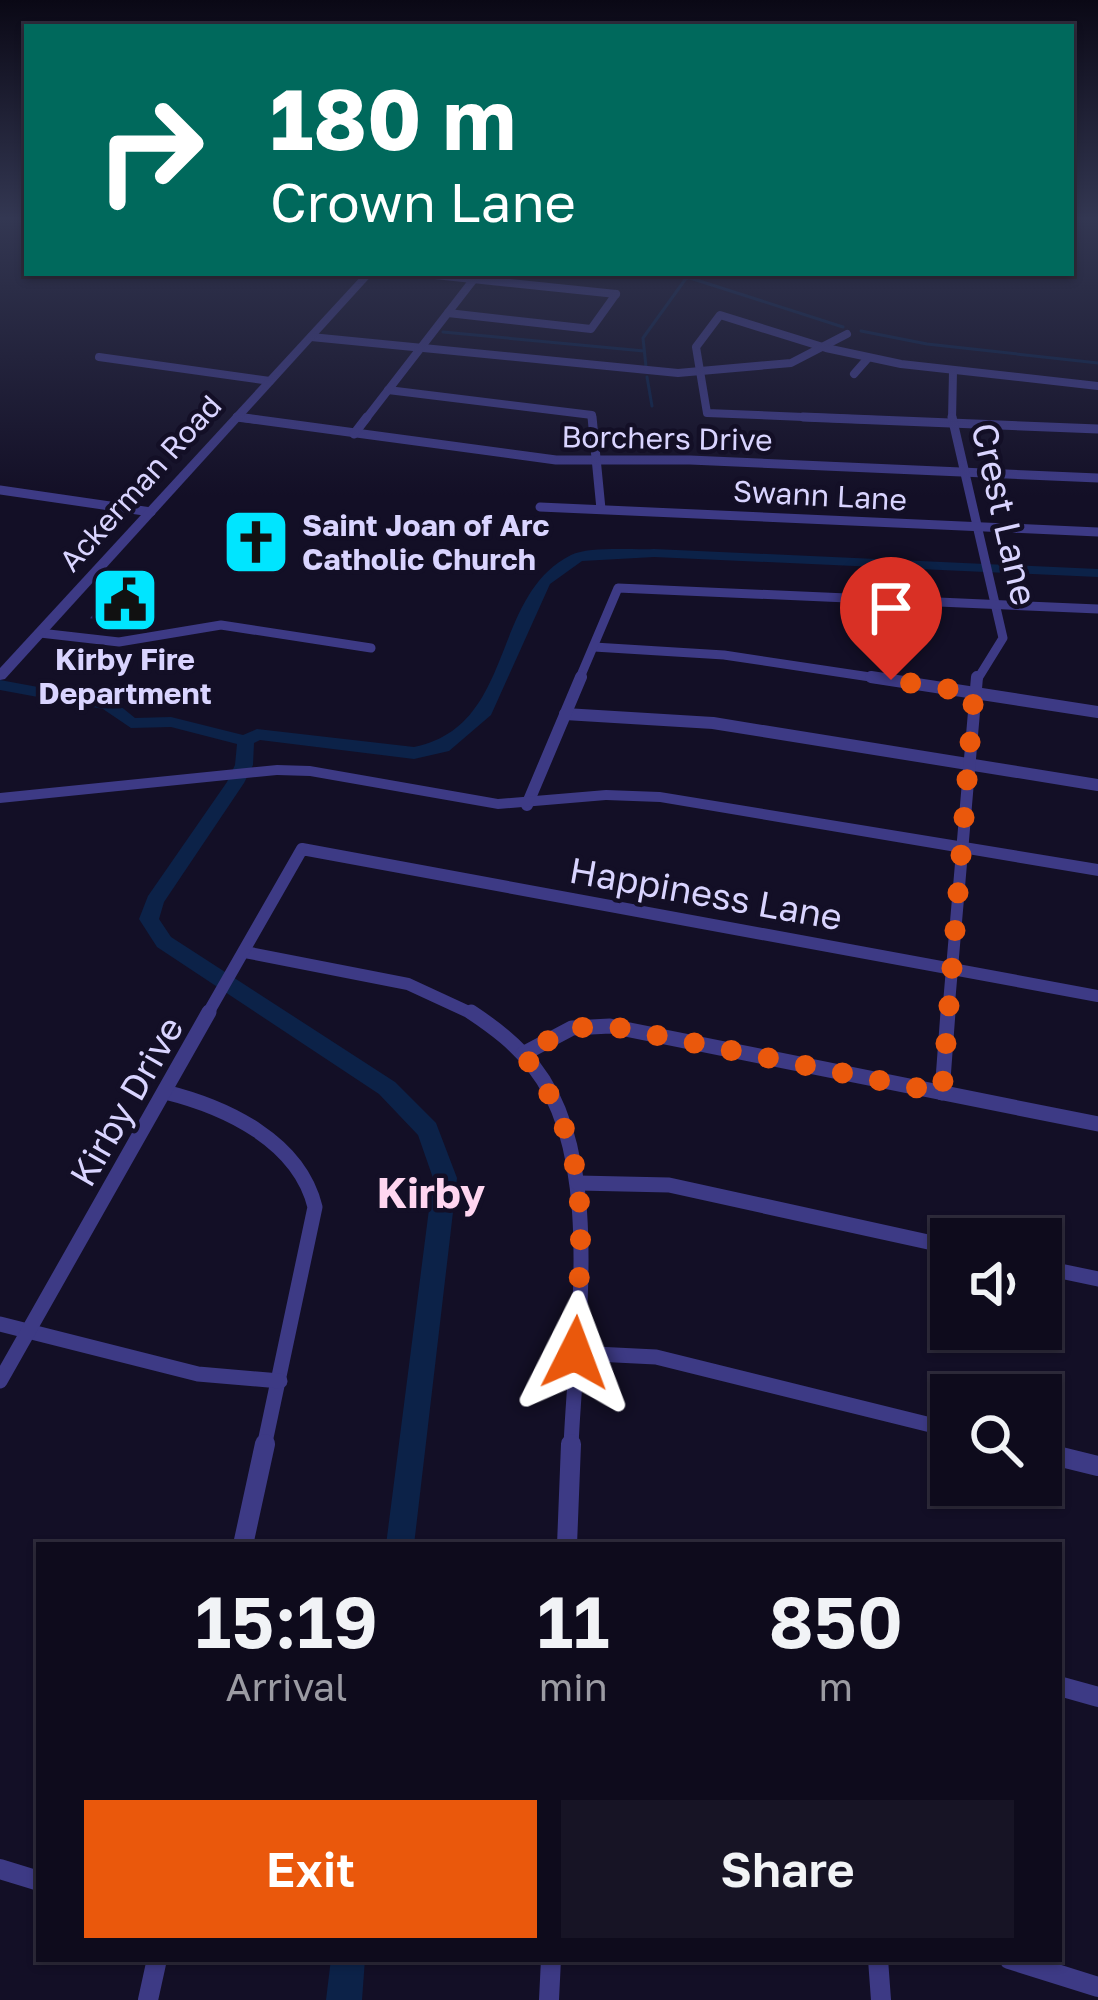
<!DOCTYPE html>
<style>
:root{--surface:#0e0b1c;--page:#171425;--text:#f1f3f6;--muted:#9b9ba3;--line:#2e2b3b;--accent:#ea580c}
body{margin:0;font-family:"Golos Text",sans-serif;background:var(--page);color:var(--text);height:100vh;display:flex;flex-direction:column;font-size:45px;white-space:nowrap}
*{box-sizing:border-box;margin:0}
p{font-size:39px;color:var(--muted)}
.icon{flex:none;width:66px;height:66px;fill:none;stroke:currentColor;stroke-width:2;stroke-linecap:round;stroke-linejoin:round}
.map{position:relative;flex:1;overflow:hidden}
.details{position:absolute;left:36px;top:1542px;width:1026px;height:420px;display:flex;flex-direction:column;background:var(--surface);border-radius:0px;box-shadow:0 3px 9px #0004,0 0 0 3px var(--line)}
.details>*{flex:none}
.banner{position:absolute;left:24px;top:24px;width:1050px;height:252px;border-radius:0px;box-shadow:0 3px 9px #0004,0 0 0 3px var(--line);background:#00695c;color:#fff;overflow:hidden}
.controls{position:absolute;left:930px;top:1218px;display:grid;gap:24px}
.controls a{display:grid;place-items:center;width:132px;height:132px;border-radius:0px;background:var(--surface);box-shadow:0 3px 9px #0004,0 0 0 3px var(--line);font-size:60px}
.pin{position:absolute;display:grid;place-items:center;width:102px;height:102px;color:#fff;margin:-123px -51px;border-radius:50% 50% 50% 0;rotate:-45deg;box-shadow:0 0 12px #0007}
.pin .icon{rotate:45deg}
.me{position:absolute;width:132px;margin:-66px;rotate:3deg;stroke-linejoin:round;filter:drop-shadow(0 0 9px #0008)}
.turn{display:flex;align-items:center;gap:42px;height:252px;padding:0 48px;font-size:54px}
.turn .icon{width:156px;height:156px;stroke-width:2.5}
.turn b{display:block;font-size:84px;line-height:102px}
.eta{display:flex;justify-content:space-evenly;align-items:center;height:204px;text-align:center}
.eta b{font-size:72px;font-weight:600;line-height:84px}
.cta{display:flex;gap:24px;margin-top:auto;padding:24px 48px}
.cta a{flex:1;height:138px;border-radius:0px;background:var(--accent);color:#fff;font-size:48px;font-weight:600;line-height:138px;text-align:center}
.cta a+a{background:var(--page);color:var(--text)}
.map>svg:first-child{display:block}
</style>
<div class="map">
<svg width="1098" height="2000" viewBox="0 0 1098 2000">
<rect width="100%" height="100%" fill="#130f26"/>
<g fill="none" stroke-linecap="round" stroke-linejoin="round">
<g stroke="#0c2248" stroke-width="3">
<polyline points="861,331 927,344 1098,363"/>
<polyline points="443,332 644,351"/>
<polyline points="646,367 643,338 687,277 843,327"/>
<polyline points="647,377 652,406"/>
</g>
<g fill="#0c2248" fill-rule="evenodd">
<polygon points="652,273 681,273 692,277 687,280"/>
<path d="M654,549L1098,569V577L654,557L582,561L550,584L491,715L449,751L414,759L260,740L254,743L253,765L244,783L164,902L159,919L171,937L395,1082L436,1123L457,1178L414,1545H386L433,1178L418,1135L379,1094L157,947L139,919L148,896L227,782L235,765L237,744L171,727L131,728L103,709L0,690V680L114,701L135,718L171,717L243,735L257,729L414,747C517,726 489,596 571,555C589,546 633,550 654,549Z"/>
<polygon points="331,1959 365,1959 362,2000 326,2000"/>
</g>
</g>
<polygon fill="#241b47" stroke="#3b2d73" stroke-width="3" points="120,586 149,590 134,609 154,612 146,622 93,617"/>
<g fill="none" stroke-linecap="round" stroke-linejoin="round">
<g stroke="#3d3a85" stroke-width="8">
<polyline points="416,273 616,294"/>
<polyline points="448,313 591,329 616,294"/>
<polyline points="311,337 678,373 791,363 847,334"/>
<polyline points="99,357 270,381"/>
<polyline points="854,374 868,358"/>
<polyline points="388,390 592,415 592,420"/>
<polyline points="237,417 259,420"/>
<polyline points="365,420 474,279"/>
<polyline points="876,420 707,413 696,347 720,315 826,348 901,364 1098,386"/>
<polyline points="952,420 953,371"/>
</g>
<g stroke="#3d3a85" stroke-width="9">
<polyline points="237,417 556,460 690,460 1098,478"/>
<polyline points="592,417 601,509"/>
<polyline points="803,417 1098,429"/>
<polyline points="952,417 1003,638 977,680"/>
<polyline points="354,434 367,417"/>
<polyline points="0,490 151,512"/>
<polyline points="540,507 1098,532"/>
<polyline points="40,633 119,642 221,625 371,648"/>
<polyline points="594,647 724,655 890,680"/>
<polyline points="579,680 618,588 1098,609"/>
</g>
<g stroke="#3d3a85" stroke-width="12">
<polyline points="871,677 1098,712"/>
<polyline points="565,714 713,723 1098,785"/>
<polyline points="527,805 581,677"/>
<polyline points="245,952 408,984 475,1015"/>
<polyline points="207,1015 302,849 1098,996"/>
<polyline points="948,1015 977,677"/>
</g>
<g stroke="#3d3a85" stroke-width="15">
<path d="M471,1012C495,1028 516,1044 534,1067C606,1158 575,1337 571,1447"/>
<polyline points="523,1054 572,1028 610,1026 1098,1124"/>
<path d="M165,1092C226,1107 299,1141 315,1207L264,1447"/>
<polyline points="942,1093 948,1012"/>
<polyline points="578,1183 669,1185 951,1247"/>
<polyline points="1041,1267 1098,1279"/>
<polyline points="0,1324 198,1374 280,1381"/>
<polyline points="575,1353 656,1357 951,1430"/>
<polyline points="0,1381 209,1012"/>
</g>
<g stroke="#3d3a85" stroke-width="20">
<polyline points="1041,1452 1098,1466"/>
<polyline points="243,1545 265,1444"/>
<polyline points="567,1545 571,1444"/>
<polyline points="1059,1686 1098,1697"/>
<polyline points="0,1869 39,1881"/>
<polyline points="878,1959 881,2000"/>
<polyline points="1009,1959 1098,1987"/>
<polyline points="148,2000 157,1959"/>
<polyline points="549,2000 551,1959"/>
</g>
<g fill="#3d3a85" fill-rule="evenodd">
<polygon points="364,273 374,273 5,679 0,680 0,668"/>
<polygon points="277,765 310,766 498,799 606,790 660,792 1098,864 1098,876 660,802 606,800 498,809 310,776 277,775 0,803 0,793"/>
</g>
</g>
<linearGradient id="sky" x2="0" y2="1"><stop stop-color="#0a0815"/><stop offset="0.44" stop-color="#333752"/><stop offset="1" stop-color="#333752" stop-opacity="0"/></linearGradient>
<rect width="1098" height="496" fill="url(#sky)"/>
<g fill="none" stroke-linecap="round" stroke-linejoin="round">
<path stroke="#ea580c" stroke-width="21" stroke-dasharray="0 37.8" d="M575,1353C580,1238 598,1152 523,1054L572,1028L610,1026L942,1093L974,693L891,680"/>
</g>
<defs>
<g id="church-square" transform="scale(3.45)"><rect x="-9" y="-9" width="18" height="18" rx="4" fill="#00e5ff" stroke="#130f26"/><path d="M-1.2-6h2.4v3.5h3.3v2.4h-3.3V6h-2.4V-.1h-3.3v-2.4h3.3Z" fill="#111"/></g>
<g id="civic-square" transform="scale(3.45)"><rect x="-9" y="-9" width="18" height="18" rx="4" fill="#00e5ff" stroke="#130f26"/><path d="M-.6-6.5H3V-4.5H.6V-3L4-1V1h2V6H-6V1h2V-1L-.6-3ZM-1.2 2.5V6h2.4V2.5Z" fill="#111"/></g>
</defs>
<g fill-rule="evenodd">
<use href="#church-square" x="256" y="542"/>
<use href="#civic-square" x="125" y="600"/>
</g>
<g text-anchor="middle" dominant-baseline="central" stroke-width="9" stroke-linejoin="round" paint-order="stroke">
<g font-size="30" fill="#d9d4ff" stroke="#130f26">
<text transform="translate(667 438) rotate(1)">Borchers Drive</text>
<text transform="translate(140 483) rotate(-48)">Ackerman Road</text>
<text transform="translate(820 495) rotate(3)">Swann Lane</text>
</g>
<g font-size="30" font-weight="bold" fill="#d9d4ff" stroke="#130f26" text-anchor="start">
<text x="302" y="525">Saint Joan of Arc<tspan x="302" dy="34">Catholic Church</tspan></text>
<text x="125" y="659" text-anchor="middle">Kirby Fire<tspan x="125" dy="34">Department</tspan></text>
</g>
<g font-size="36" fill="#d9d4ff" stroke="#130f26">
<text transform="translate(1005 514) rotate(77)">Crest Lane</text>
<text transform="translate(706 893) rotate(10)">Happiness Lane</text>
<text transform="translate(126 1101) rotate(-60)">Kirby Drive</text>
</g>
<g font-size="42" font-weight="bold" fill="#ffd6f0" stroke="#130f26">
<text x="431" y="1192">Kirby</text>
</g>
</g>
</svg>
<div class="controls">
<a><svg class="icon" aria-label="sound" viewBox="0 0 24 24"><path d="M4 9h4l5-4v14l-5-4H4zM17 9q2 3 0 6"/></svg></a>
<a><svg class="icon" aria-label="search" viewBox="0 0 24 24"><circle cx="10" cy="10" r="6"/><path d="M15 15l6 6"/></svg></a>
</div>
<div class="pin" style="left:891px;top:680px;background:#d93025"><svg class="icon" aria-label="arrive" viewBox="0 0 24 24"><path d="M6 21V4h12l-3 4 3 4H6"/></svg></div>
<svg class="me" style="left:575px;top:1353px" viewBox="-20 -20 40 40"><path d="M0-17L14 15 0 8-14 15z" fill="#ea580c" stroke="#fff" stroke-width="4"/></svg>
<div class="banner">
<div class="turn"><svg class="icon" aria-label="right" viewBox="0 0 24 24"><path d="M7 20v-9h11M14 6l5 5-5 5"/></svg><div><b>180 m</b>Crown Lane</div></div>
</div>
<section class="details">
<div class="eta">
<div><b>15:19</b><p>Arrival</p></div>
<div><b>11</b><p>min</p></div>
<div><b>850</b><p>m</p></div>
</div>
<div class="cta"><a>Exit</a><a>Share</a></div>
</section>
</div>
